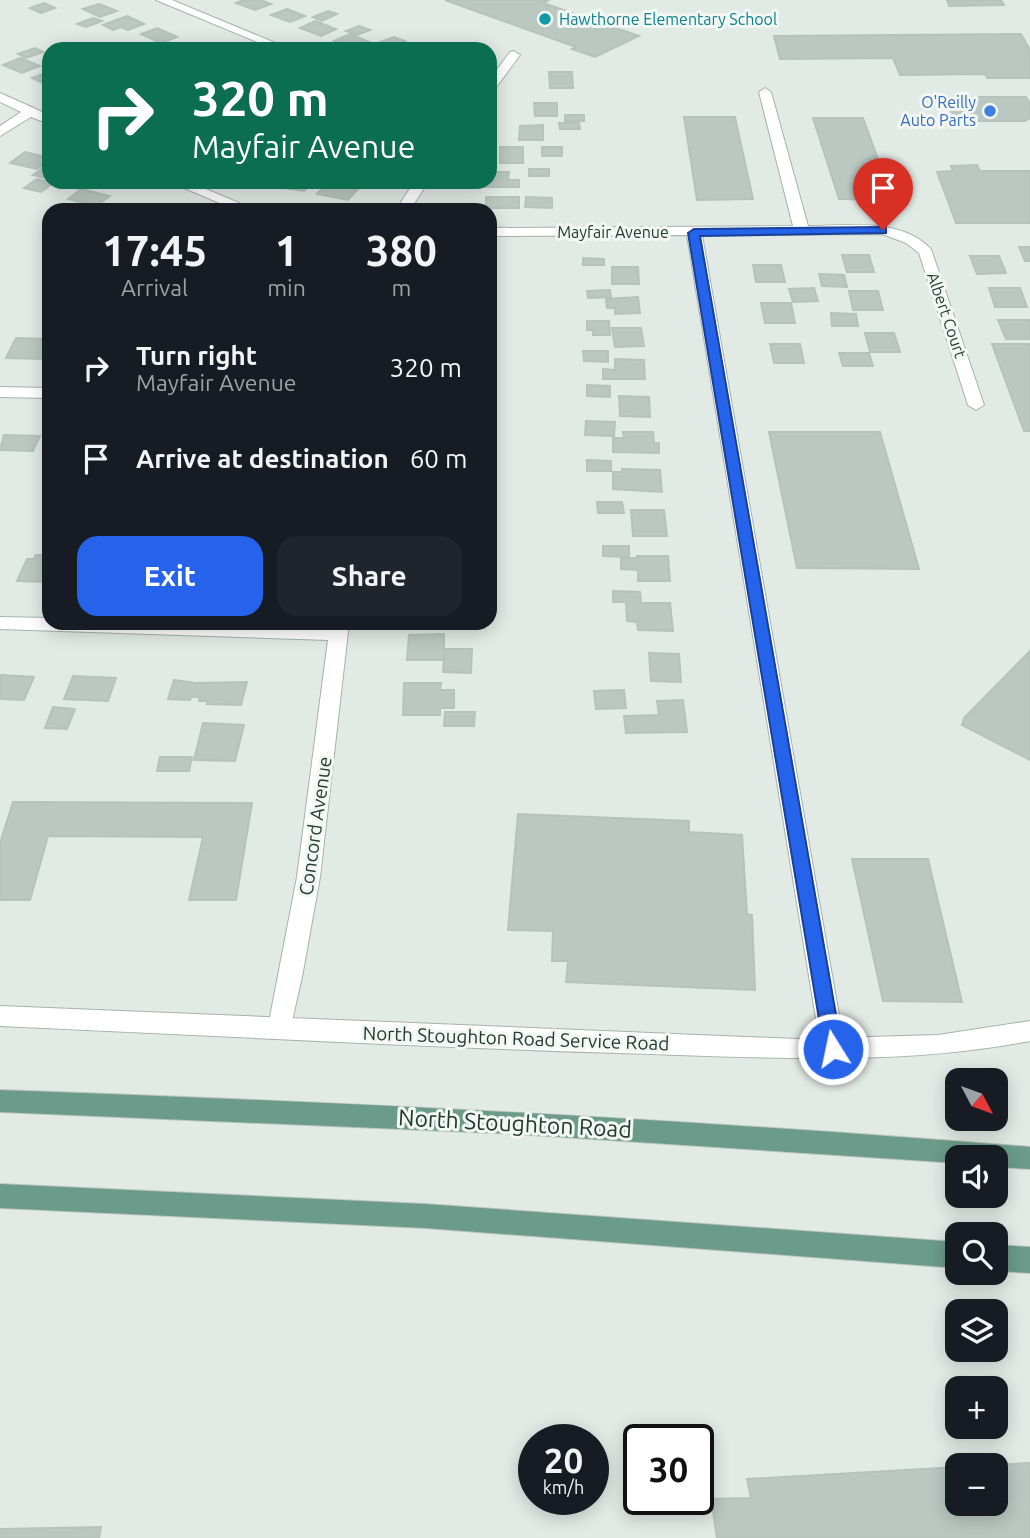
<!DOCTYPE html>
<meta charset="utf-8">
<style>
:root{--surface:#171b24;--page:#20242c;--text:#f1f3f6;--muted:#9ea1a6;--accent:#2563eb}
body{margin:0;font-family:Ubuntu,sans-serif;background:var(--page);color:var(--text);height:100vh;display:flex;flex-direction:column;font-size:26px;white-space:nowrap}
*{box-sizing:border-box;margin:0}
p{font-size:23px;color:var(--muted)}
.icon{flex:none;width:38px;height:38px;fill:none;stroke:currentColor;stroke-width:2;stroke-linecap:round;stroke-linejoin:round}
.map{position:relative;flex:1;overflow:hidden}
.sheet{position:absolute;left:42px;top:203px;width:455px;height:427px;display:flex;flex-direction:column;background:var(--surface);border-radius:21px;box-shadow:0 4px 18px #0003}
.sheet>*{flex:none}
.guide{position:absolute;left:42px;top:42px;width:455px;height:147px;border-radius:21px;box-shadow:0 4px 18px #0003;background:#0b6e4f;color:#fff;overflow:hidden}
.needle{width:46px;rotate:131deg}
.fabs{position:absolute;left:945px;top:1068px;display:grid;gap:14px}
.fabs a{display:grid;place-items:center;width:63px;height:63px;border-radius:14px;background:var(--surface);box-shadow:0 4px 18px #0003;font-size:35px}
.speed{position:absolute;left:518px;top:1424px;display:flex;gap:14px;font-size:35px;font-weight:700;text-align:center}
.speed>*{display:grid;place-content:center;width:91px;height:91px;border-radius:50%;background:var(--surface);box-shadow:0 4px 18px #0003;line-height:1}
.speed small{font-size:18px;font-weight:400}
.speed .limit{border:4px solid #111;border-radius:10px;background:#fff;color:#111}
.pin{position:absolute;display:grid;place-items:center;width:60px;height:60px;color:#fff;margin:-72px -30px;border-radius:50% 50% 50% 0;rotate:-45deg;box-shadow:0 0 7px #0007}
.pin .icon{rotate:45deg}
.me{position:absolute;width:77px;margin:-38px;rotate:350deg;stroke-linejoin:round;filter:drop-shadow(0 0 5px #0008)}
.turn{display:flex;align-items:center;gap:24px;height:147px;padding:0 35px;font-size:32px}
.turn .icon{width:91px;height:91px;stroke-width:2.5}
.turn b{display:block;font-size:49px;line-height:60px}
.eta{display:flex;justify-content:space-evenly;align-items:center;height:119px;text-align:center}
.eta b{font-size:42px;font-weight:700;line-height:49px}
.cta{display:flex;gap:14px;margin-top:auto;padding:14px 35px}
.cta a{flex:1;height:80px;border-radius:21px;background:var(--accent);color:#fff;font-size:28px;font-weight:700;line-height:80px;text-align:center}
.cta a+a{background:var(--page);color:var(--text)}
ul{padding:0;list-style:none}
li{display:flex;align-items:center;gap:21px;height:91px;padding:0 35px}
li div{flex:1}
li b{display:block;font-size:26px}
li em{font-style:normal}
.map>svg:first-child{display:block}
</style>
<div class="map">
<svg width="1030" height="1538" viewBox="0 0 1030 1538">
<rect width="100%" height="100%" fill="#e2eae6"/>
<g fill="#bac8c1" stroke="#b5c3bc" stroke-width="2">
<polygon points="244,0 261,0 271,4 255,10 236,3"/>
<polygon points="445,0 549,0 543,3 639,36 595,57 572,49 576,47"/>
<polygon points="947,0 1001,0 1004,5 949,6"/>
<polygon points="44,3 55,8 41,13 30,8"/>
<polygon points="99,4 117,11 100,17 83,9"/>
<polygon points="287,9 305,16 290,22 271,15"/>
<polygon points="328,11 337,14 322,21 313,17"/>
<polygon points="127,16 144,24 128,30 121,27 113,30 103,25"/>
<polygon points="93,18 102,21 86,27 77,24"/>
<polygon points="315,21 336,29 321,36 300,28"/>
<polygon points="359,26 370,30 357,35 346,31"/>
<polygon points="157,28 177,37 161,43 141,34"/>
<polygon points="350,34 369,42 353,49 334,41"/>
<polygon points="1021,34 1030,50 1030,78 987,78 985,74 900,75 893,58 780,59 774,36"/>
<polygon points="394,37 405,41 391,47 380,42"/>
<polygon points="35,48 43,52 26,58 18,54"/>
<polygon points="20,58 40,66 22,73 3,65"/>
<polygon points="49,72 49,86 32,78"/>
<polygon points="549,72 572,72 573,88 550,88"/>
<polygon points="945,97 1026,97 1030,104 1030,118 1025,121 956,121"/>
<polygon points="534,103 557,103 557,116 535,116"/>
<rect x="565" y="115" width="19" height="6"/>
<polygon points="684,117 735,117 753,199 697,200"/>
<polygon points="813,118 863,118 893,200 839,199"/>
<polygon points="559,123 579,123 580,129 560,129"/>
<polygon points="543,125 543,140 519,140 520,126"/>
<rect x="500" y="147" width="23" height="16"/>
<rect x="542" y="147" width="20" height="9"/>
<polygon points="25,152 49,158 49,160 37,169 10,163"/>
<polygon points="977,165 980,171 1030,171 1030,223 956,223 937,172 953,171 951,166"/>
<polygon points="46,166 49,166 46,178 33,175"/>
<rect x="529" y="169" width="20" height="7"/>
<polygon points="490,172 509,172 508,180 519,180 519,187 484,187 485,182 490,182"/>
<polygon points="37,179 49,182 54,182 41,192 24,188"/>
<polygon points="283,182 312,182 304,191 278,187"/>
<polygon points="327,184 358,189 348,200 317,194"/>
<polygon points="81,189 110,196 96,206 68,199"/>
<rect x="486" y="197" width="33" height="11"/>
<polygon points="526,197 552,198 552,208 525,207"/>
<polygon points="1019,247 1030,247 1030,261 1025,261"/>
<polygon points="842,255 869,255 874,272 847,272"/>
<polygon points="970,256 999,256 1006,273 977,274"/>
<polygon points="583,258 604,259 604,265 583,265"/>
<polygon points="753,265 781,265 785,282 756,282"/>
<polygon points="612,267 638,267 639,284 612,284"/>
<polygon points="819,274 844,275 847,287 822,286"/>
<polygon points="814,288 818,301 793,302 789,289"/>
<polygon points="989,288 1020,288 1027,307 995,307"/>
<polygon points="610,290 611,297 588,298 587,291"/>
<polygon points="849,291 878,291 883,310 853,310"/>
<polygon points="638,297 640,313 615,314 615,308 607,308 606,299"/>
<polygon points="761,303 791,303 795,323 765,323"/>
<polygon points="831,313 856,314 858,326 832,326"/>
<polygon points="998,320 1030,320 1030,339 1006,339"/>
<polygon points="587,321 609,321 610,335 593,335 593,330 587,330"/>
<polygon points="612,328 641,328 644,346 615,347"/>
<polygon points="865,333 894,333 900,352 870,352"/>
<polygon points="16,338 49,339 49,347 43,359 6,358"/>
<polygon points="770,344 800,344 804,363 774,363"/>
<polygon points="992,344 1030,344 1030,431 1024,431"/>
<polygon points="583,351 608,351 608,362 584,361"/>
<polygon points="839,353 869,353 873,366 843,366"/>
<polygon points="615,359 644,360 645,379 603,379 603,369 615,370"/>
<polygon points="587,385 610,386 610,397 587,396"/>
<polygon points="619,396 649,397 650,417 620,416"/>
<polygon points="586,421 615,422 614,436 585,435"/>
<polygon points="623,432 653,432 654,443 659,443 659,453 613,452 613,438 624,438"/>
<polygon points="769,432 880,432 919,569 797,568"/>
<polygon points="4,435 40,436 33,451 0,450"/>
<polygon points="587,460 611,461 611,471 587,471"/>
<polygon points="622,469 660,470 662,492 613,489 613,472 622,472"/>
<polygon points="597,502 622,502 624,513 598,513"/>
<polygon points="631,510 664,510 667,536 633,536"/>
<polygon points="603,546 629,546 629,557 603,556"/>
<polygon points="36,555 49,555 49,582 17,581 27,559 34,559"/>
<polygon points="637,556 668,556 670,581 638,581 638,570 621,569 621,558 637,558"/>
<polygon points="613,591 640,592 641,603 670,603 673,631 638,630 637,622 627,621 626,602 613,602"/>
<polygon points="444,634 444,660 407,660 409,635"/>
<polygon points="445,649 472,649 471,673 443,672"/>
<polygon points="1030,651 1030,760 962,725 964,718"/>
<polygon points="649,653 679,654 681,682 651,681"/>
<polygon points="0,675 34,677 24,700 0,699"/>
<polygon points="73,676 116,678 108,701 64,699"/>
<polygon points="174,680 196,683 247,682 241,705 207,704 208,701 199,701 200,697 191,697 190,700 168,699"/>
<polygon points="404,683 441,683 440,690 454,690 454,708 440,708 440,715 403,715"/>
<polygon points="624,690 626,708 596,709 594,691"/>
<polygon points="683,700 687,732 626,733 624,716 659,715 657,701"/>
<polygon points="53,707 75,709 67,729 45,728"/>
<polygon points="445,712 475,712 474,726 444,726"/>
<polygon points="203,723 244,725 235,761 194,760"/>
<polygon points="160,757 192,757 189,771 157,771"/>
<polygon points="13,802 252,803 236,900 189,900 203,837 48,836 30,900 0,900 0,843"/>
<polygon points="518,814 689,821 689,832 742,835 747,914 752,915 755,990 566,982 568,961 552,961 553,931 508,930"/>
<polygon points="852,859 928,859 962,1002 883,1001"/>
<polygon points="1030,1463 1030,1538 717,1538 711,1499 751,1498 747,1479 957,1467 957,1503 996,1503 996,1465"/>
<polygon points="101,1527 99,1538 0,1538 0,1529"/>
</g>
<g fill="none" stroke-linecap="round" stroke-linejoin="round">
<g stroke="#a5b2ac" stroke-width="2">
<g id="minor">
<polygon points="156,0 172,0 290,49 274,49"/>
<polygon points="514,51 520,55 494,90 490,91 490,79 510,52"/>
<path d="M765,88L771,92L808,226C849,226 899,217 931,249L984,405L976,410L968,405L919,253L906,243L882,234L702,235L845,1049L842,1056L833,1059L824,1056L821,1049L687,235L490,236V228L793,226L759,92Z"/>
<polygon points="0,93 49,115 49,124 31,117 0,136 0,126 21,112 0,102"/>
<polygon points="170,182 189,182 256,210 236,210"/>
<polygon points="414,182 428,182 410,210 396,210"/>
<polygon points="0,387 49,388 49,398 0,397"/>
<polygon points="0,617 49,618 49,623 195,623 329,627 329,623 349,623 320,877 302,977 289,1034 280,1037 271,1034 268,1027 297,877 328,640 0,629"/>
</g>
</g>
<g stroke="#a5b2ac" stroke-width="2">
<path id="tertiary" d="M0,1006L797,1039L938,1035L1030,1021V1041C893,1067 757,1057 619,1053C412,1047 206,1035 0,1026Z"/>
</g>
<g stroke="#bdc4c1" stroke-width="2">
<g id="primary">
<path d="M0,1090C344,1102 687,1119 1030,1147V1169L996,1167V1157H957V1163L515,1134L0,1112Z"/>
<polygon points="0,1184 425,1204 957,1242 957,1268 425,1228 0,1208"/>
<polygon points="996,1245 1030,1247 1030,1273 996,1271"/>
</g>
</g>
<use href="#minor" fill="#fff" fill-rule="evenodd"/>
<use href="#tertiary" fill="#fff" fill-rule="evenodd"/>
<use href="#primary" fill="#6b9b8a" fill-rule="evenodd"/>
</g>
<polygon fill="#2563eb" stroke="#184099" stroke-width="2" points="883,227 886,228 886,233 700,236 842,1049 840,1055 833,1057 827,1055 824,1049 688,233 694,229"/>
<circle fill="#0f9aa8" stroke="#f2f7f4" stroke-width="2.5" cx="545" cy="19" r="7"/>
<circle fill="#3f7fe0" stroke="#f2f7f4" stroke-width="2.5" cx="990" cy="111" r="7"/>
<g text-anchor="middle" dominant-baseline="central" stroke-width="6" stroke-linejoin="round" paint-order="stroke">
<g font-size="16" fill="#0d838f" stroke="#f2f7f4" text-anchor="start">
<text x="559" y="19">Hawthorne Elementary School</text>
</g>
<g font-size="16" fill="#366cbe" stroke="#f2f7f4" text-anchor="end">
<text x="976" y="102">O'Reilly<tspan x="976" dy="18">Auto Parts</tspan></text>
</g>
<g font-size="16" fill="#243a31" stroke="#f2f7f4">
<text x="613" y="232">Mayfair Avenue</text>
<text transform="translate(947 315) rotate(71)">Albert Court</text>
</g>
<g font-size="19" fill="#243a31" stroke="#f2f7f4">
<text transform="translate(315 826) rotate(-82)">Concord Avenue</text>
<text transform="translate(516 1038) rotate(2)">North Stoughton Road Service Road</text>
</g>
<g font-size="23" fill="#243a31" stroke="#f2f7f4">
<text transform="translate(515 1123) rotate(3)">North Stoughton Road</text>
</g>
</g>
</svg>
<div class="fabs">
<a><svg class="needle" viewBox="-14 -14 28 28"><path d="M0-13l5 13h-10z" fill="#e53935"/><path d="M0 13l5-13h-10z" fill="#9ea1a6"/></svg></a>
<a><svg class="icon" aria-label="sound" viewBox="0 0 24 24"><path d="M4 9h4l5-4v14l-5-4H4zM17 9q2 3 0 6"/></svg></a>
<a><svg class="icon" aria-label="search" viewBox="0 0 24 24"><circle cx="10" cy="10" r="6"/><path d="M15 15l6 6"/></svg></a>
<a><svg class="icon" aria-label="layers" viewBox="0 0 24 24"><path d="M12 4l9 5-9 5-9-5zM3 14l9 5 9-5"/></svg></a>
<a>+</a>
<a>−</a>
</div>
<div class="speed"><div>20<small>km/h</small></div><div class="limit">30</div></div>
<div class="pin" style="left:883px;top:230px;background:#d93025"><svg class="icon" aria-label="arrive" viewBox="0 0 24 24"><path d="M6 21V4h12l-3 4 3 4H6"/></svg></div>
<svg class="me" style="left:833px;top:1049px" viewBox="-20 -20 40 40"><circle r="17" fill="#2563eb" stroke="#fff" stroke-width="3"/><path d="M0-11L8 9 0 5-8 9z" fill="#fff"/></svg>
<div class="guide">
<div class="turn"><svg class="icon" aria-label="right" viewBox="0 0 24 24"><path d="M7 20v-9h11M14 6l5 5-5 5"/></svg><div><b>320 m</b>Mayfair Avenue</div></div>
</div>
<section class="sheet">
<div class="eta">
<div><b>17:45</b><p>Arrival</p></div>
<div><b>1</b><p>min</p></div>
<div><b>380</b><p>m</p></div>
</div>
<ul>
<li><svg class="icon" aria-label="right" viewBox="0 0 24 24"><path d="M7 20v-9h11M14 6l5 5-5 5"/></svg><div><b>Turn right</b><p>Mayfair Avenue</p></div><em>320 m</em></li>
<li><svg class="icon" aria-label="arrive" viewBox="0 0 24 24"><path d="M6 21V4h12l-3 4 3 4H6"/></svg><div><b>Arrive at destination</b></div><em>60 m</em></li>
</ul>
<div class="cta"><a>Exit</a><a>Share</a></div>
</section>
</div>
